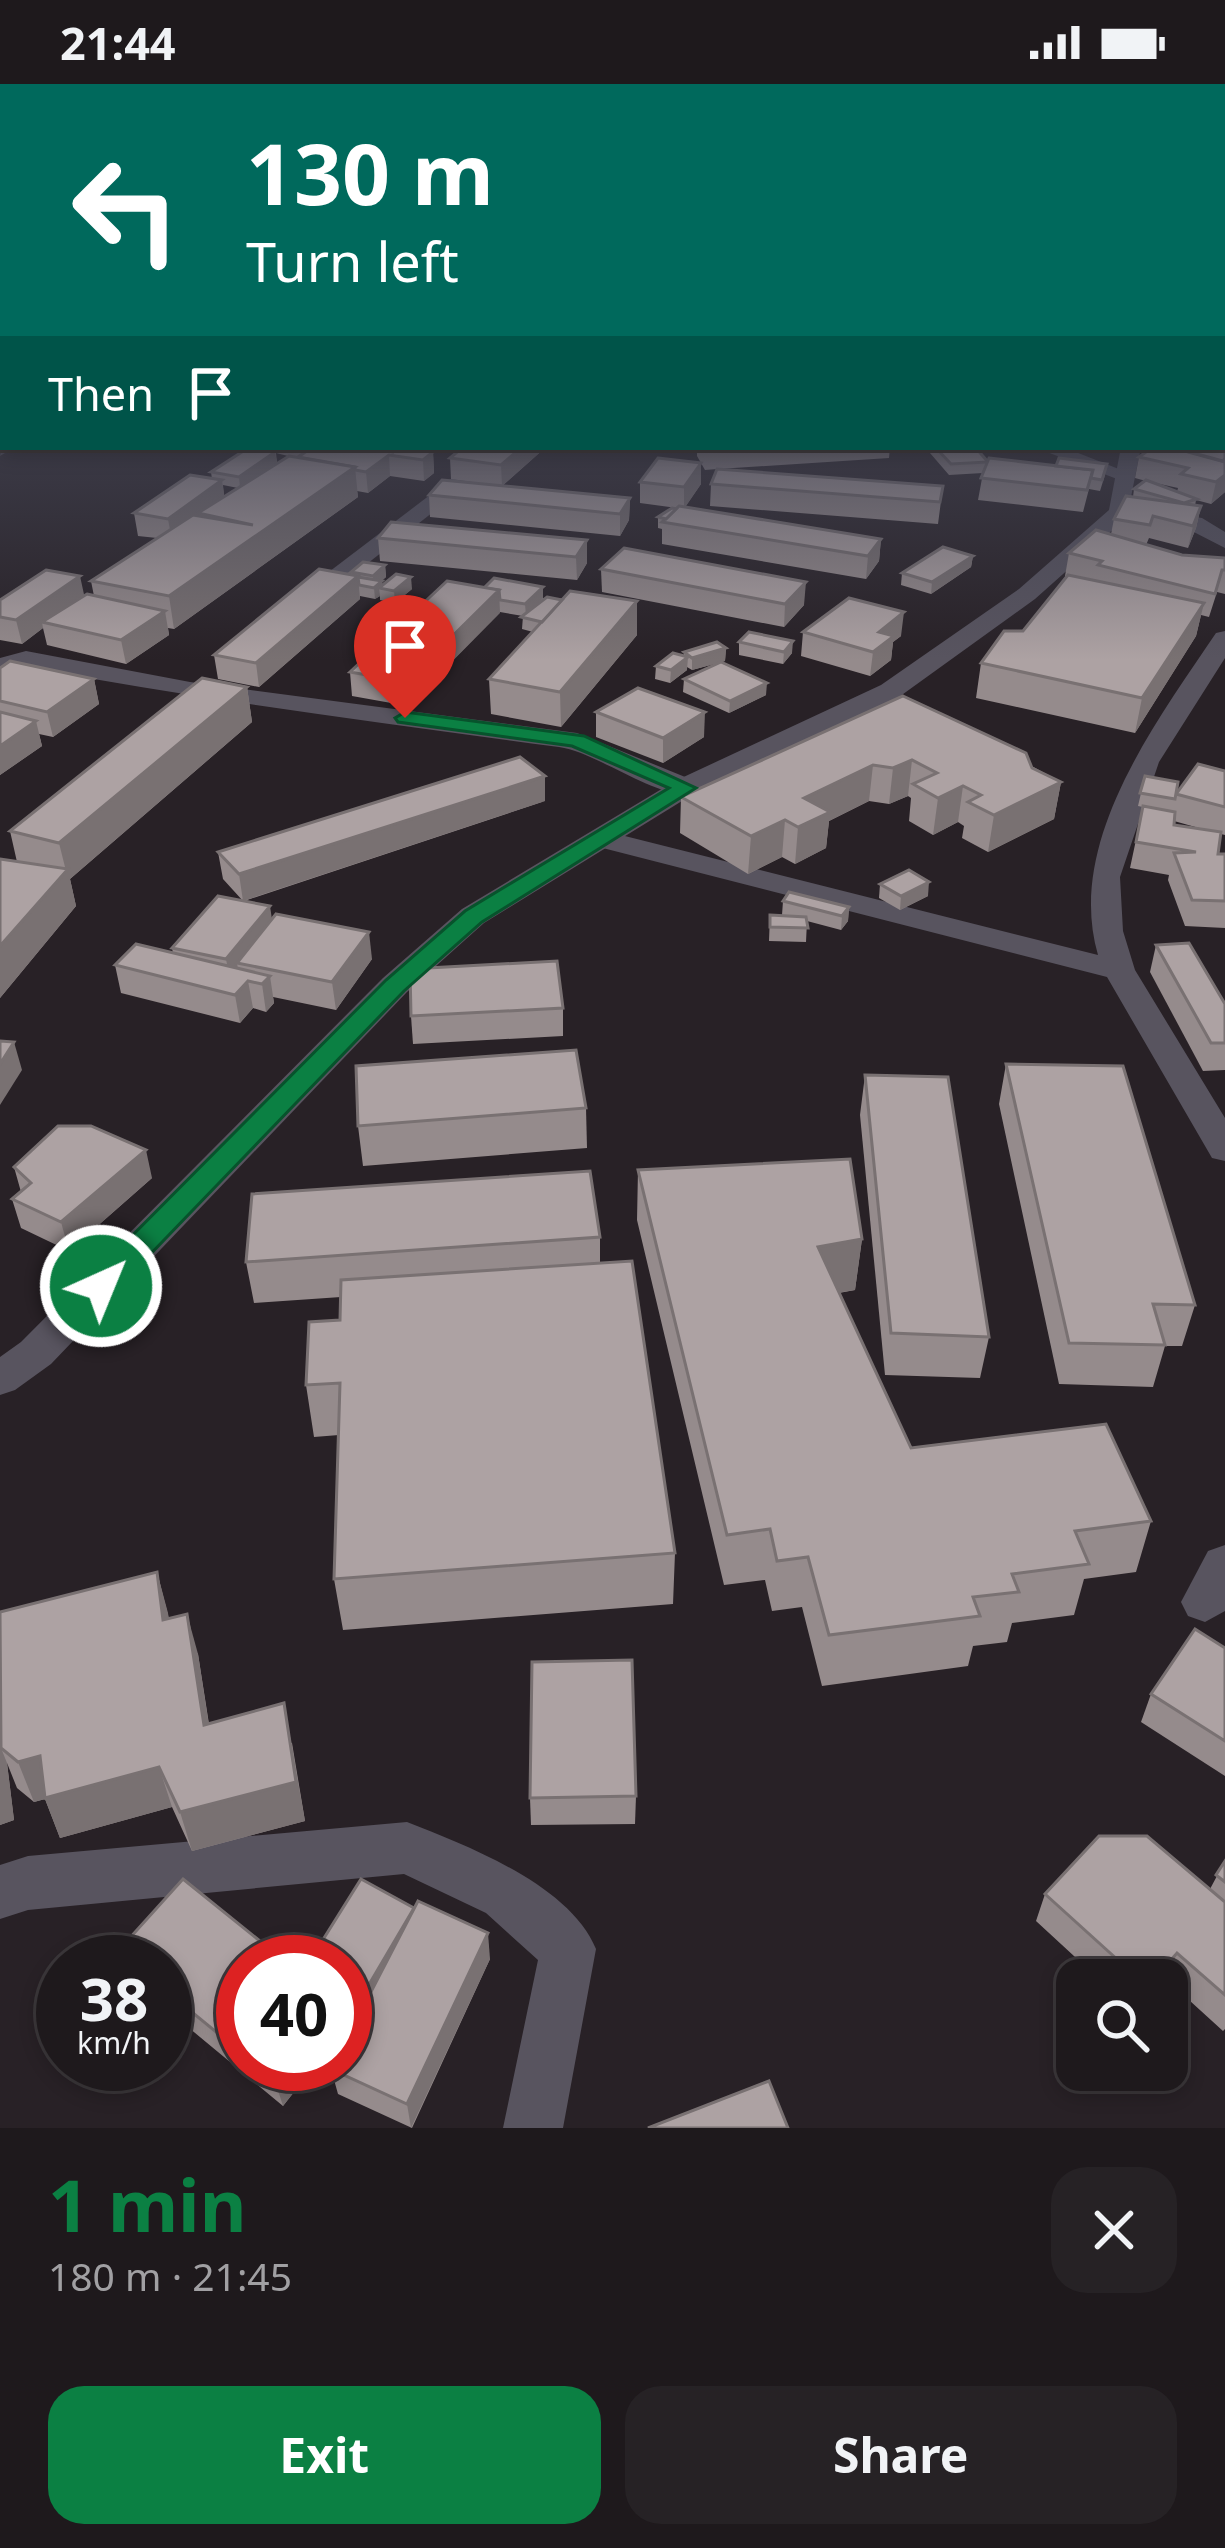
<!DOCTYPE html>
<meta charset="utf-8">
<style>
:root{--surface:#1e191c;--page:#262225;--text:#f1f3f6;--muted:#a1a0a3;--line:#3c383b;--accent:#0b8043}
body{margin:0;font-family:"Noto Sans",sans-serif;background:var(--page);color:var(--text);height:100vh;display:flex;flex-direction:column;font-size:45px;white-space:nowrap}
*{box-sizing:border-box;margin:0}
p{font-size:39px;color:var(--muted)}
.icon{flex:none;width:66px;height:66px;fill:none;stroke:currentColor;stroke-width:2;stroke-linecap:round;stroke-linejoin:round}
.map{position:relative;height:2044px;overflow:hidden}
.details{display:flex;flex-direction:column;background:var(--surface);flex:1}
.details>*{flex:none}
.hud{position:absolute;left:0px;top:0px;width:1227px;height:366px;box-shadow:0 6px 18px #0003,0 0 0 3px var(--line);background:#00695c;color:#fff;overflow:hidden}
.tools{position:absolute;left:1056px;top:1875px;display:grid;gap:24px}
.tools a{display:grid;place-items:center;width:132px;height:132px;border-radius:24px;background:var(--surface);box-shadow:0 6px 18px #0003,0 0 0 3px var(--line);font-size:60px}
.speed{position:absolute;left:36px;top:1851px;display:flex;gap:24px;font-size:60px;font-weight:700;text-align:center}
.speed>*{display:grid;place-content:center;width:156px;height:156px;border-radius:50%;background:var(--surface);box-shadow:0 6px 18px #0003,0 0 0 3px var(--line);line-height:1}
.speed small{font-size:30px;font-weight:400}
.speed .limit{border:18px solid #d22;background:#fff;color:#111}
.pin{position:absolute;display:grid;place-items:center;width:102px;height:102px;color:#fff;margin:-123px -51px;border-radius:50% 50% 50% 0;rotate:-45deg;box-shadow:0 0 12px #0007}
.pin .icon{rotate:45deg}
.me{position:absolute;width:132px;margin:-66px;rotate:44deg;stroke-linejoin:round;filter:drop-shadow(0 0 9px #0008)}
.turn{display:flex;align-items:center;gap:42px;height:252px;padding:0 48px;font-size:54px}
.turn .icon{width:156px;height:156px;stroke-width:2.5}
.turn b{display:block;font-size:84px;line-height:102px}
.then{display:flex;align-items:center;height:114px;padding:0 48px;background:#0003;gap:24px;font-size:45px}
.round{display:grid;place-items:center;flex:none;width:126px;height:126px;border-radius:36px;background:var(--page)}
.summary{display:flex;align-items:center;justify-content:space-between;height:204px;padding:0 48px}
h1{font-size:72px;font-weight:700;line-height:90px;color:var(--accent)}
.cta{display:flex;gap:24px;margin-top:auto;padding:24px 48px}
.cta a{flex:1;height:138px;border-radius:36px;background:var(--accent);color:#fff;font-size:48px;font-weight:700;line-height:138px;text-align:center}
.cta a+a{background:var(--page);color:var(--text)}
.status{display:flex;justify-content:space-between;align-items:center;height:84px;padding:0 60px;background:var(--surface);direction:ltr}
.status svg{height:33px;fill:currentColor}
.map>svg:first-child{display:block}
</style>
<div class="status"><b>21:44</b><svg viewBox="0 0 49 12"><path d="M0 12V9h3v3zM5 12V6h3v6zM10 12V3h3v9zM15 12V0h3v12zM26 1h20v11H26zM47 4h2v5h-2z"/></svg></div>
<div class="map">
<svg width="1225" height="2044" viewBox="0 0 1225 2044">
<rect width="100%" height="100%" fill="#282126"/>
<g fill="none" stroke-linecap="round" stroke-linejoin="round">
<g fill="#58545f" fill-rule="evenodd">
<polygon points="3,357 3,363 15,363 0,372"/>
<polygon points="493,363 516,363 312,523 296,523 296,513"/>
<polygon points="1034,363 1063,363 1134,391 1117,395"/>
<polygon points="1150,426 1202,434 1225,448 1225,464 1188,445 1142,438 1142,428"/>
<path d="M1225,547V574L1159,678L1120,793L1123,847L1135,886L1225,1034V1077L1212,1074L1107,893L591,761L586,755L601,746L1098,871C1065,758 1156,638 1216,549Z"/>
<path d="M26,567L190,598L577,649L695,697L699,703L695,709C659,718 598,668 559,663C381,639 203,616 26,583L0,590V574Z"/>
<polygon points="1225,1461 1225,1527 1205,1538 1188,1532 1181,1518 1208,1467"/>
<path d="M407,1738C468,1762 570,1801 596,1865L563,2044H503L538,1876L486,1829L404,1790L28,1826L0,1835V1781L28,1772Z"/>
</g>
<polygon fill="#58545f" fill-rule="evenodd" points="1121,363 1141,363 1127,433 1035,515 899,613 695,709 484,839 407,908 51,1280 15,1306 0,1311 0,1273 21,1258 383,894 462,825 675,697 881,601 1019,505 1109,426"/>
</g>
<g fill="#958b8c" fill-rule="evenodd">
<path d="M1225,360V408L1211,420L1196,416L1195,422H1201L1196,444L1188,464L1149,454L1146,461L1182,471L1225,474V510L1217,508L1209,533L1201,531L1196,552L1135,649L976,614L981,579L1023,547L1068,492H1065L1069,469L1111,450L1114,435L1133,413L1134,405L1146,397L1135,394L1139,373L1218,364L1224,363ZM1151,398L1178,404L1177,408Z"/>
<path d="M253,363H388L433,368L434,389L424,397L390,392L368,409L357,407L358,413L174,545L168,544L169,551L126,580L47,561L43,544L22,560L0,556V516L94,512L91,497L157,454L138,452L134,429L212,395L211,388L254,365ZM276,369L288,372L277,379ZM223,401L238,404L224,412Z"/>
<polygon points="546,363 502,402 630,414 629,436 620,452 430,433 429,411 494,401 451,395 450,374"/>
<polygon points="697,363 890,363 889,374 718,385 943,402 938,440 710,422 711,400 717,385 705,386 701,379 701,400 685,423 881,455 879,477 866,495 662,460 662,445 658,444 658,433 677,424 640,419 640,398 701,379 697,372"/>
<polygon points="930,363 975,363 988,377 1105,391 1100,407 1089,405 1083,428 978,416 983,389 949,391 930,369"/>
<polygon points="1071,363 1106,363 1104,367"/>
<polygon points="378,454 587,456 587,479 577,496 380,477"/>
<polygon points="973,472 971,483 931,510 901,501 902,489"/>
<polygon points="385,481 386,493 381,497 383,501 412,505 395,519 380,516 380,512 375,515 360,512 360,515 259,603 218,595 214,571 351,490 351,488"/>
<polygon points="601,485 804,521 784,543 602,508"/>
<polygon points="543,503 543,514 637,517 637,551 561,643 491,630 489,595 533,548 522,545 523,532 500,528 408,622 352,612 350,588 484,504"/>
<polygon points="803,548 901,552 893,558 891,576 870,592 801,572"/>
<polygon points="739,558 792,569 783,580 739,571"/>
<polygon points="726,564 725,577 692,586 687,583 687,586 670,599 655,595 656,582 684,572 684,568"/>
<polygon points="0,584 94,595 99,620 53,653 39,650 42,662 0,691"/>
<polygon points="684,595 766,611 729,629 683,608"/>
<polygon points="247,603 252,638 70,795 76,822 0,914 0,775 17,778 10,747"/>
<polygon points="903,612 1061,698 1054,735 988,768 962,754 964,742 958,738 933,751 909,737 911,714 908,712 889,720 869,717 829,737 826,764 795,780 782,773 748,790 680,749 681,713"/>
<polygon points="596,628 704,653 663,679 596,653"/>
<path d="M1225,687V751L1221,750L1218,770H1225V844L1185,842L1168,796L1169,791L1130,784L1143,723L1138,722L1145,692L1176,709ZM1174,737L1206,746L1174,741Z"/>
<polygon points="545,717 244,817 272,835 372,875 336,926 273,913 274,919 266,928 253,924 240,939 121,909 115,881 173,869 172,864 243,817 223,795 218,768"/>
<polygon points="880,800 928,812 900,826 879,814"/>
<polygon points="783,817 849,823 848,837 841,846 807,837 806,858 769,857 770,831 786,832 782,831"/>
<polygon points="1156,861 1225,920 1225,986 1203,987 1150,888"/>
<polygon points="563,924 563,952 413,960 411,932"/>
<polygon points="1006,980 1195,1221 1182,1262 1165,1262 1153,1303 1059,1300 999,1020"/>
<polygon points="865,991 989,1253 980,1294 885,1291 860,1031"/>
<polygon points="586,1024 587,1064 363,1082 358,1042"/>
<polygon points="14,1083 152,1094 69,1167 21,1144 12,1115 21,1108"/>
<polygon points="638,1086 862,1155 855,1206 839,1209 911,1364 1151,1437 1136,1488 1084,1495 1074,1531 1012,1539 1007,1558 973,1562 968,1582 822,1602 802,1523 772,1527 765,1496 724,1501 637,1136"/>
<polygon points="600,1153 600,1179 675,1469 673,1520 343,1546 334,1495 339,1351 314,1353 306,1301 340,1236 341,1213 254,1219 246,1178"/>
<polygon points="157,1488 169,1535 198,1570 209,1640 292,1659 305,1737 192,1767 172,1723 60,1754 45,1715 34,1718 17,1704 7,1679 14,1736 0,1741 0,1528"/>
<polygon points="1225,1564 1225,1692 1141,1638 1151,1610"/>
<polygon points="636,1712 635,1740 531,1741 530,1714"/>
<polygon points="1225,1777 1225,1945 1223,1947 1167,1896 1100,1896 1036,1837 1045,1810 1210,1805"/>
<polygon points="118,1867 243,1878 243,1980 316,1980 283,2022 165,1924 165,1878 122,1878"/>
<polygon points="490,1875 412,2044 338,2010 331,1985 364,1921 345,1911 345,1878"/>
</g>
<g fill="#797172">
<polygon points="522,363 546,363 502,402 501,381"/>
<polygon points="275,368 277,379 240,404 239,393"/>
<polygon points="433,368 434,389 424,397 423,376"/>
<polygon points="389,371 390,392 368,409 366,388"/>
<polygon points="701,379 701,400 684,425 684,403"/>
<polygon points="355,383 358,413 174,545 169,512"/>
<polygon points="1225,391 1225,408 1211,420 1216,398"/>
<polygon points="222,396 225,418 198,429 200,436 172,457 168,435"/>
<polygon points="630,414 629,436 620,452 620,430"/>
<polygon points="1201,422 1196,444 1188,464 1193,442"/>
<polygon points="881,455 879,477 866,495 868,472"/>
<polygon points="587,456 587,479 577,496 576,473"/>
<polygon points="973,472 971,483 931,510 932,498"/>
<polygon points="385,481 386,493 374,504 373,492"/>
<polygon points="80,492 85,515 42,538 43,544 22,560 16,536"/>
<polygon points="358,492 360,515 259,603 256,579"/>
<polygon points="411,493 412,505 395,519 394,507"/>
<polygon points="382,497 383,505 379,504 380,512 375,515 374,504"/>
<polygon points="806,498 804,521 784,543 785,520"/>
<polygon points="543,503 543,514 526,532 525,520"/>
<polygon points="499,506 500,529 408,622 406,598"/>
<polygon points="637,517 637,551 561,643 560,608"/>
<polygon points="1204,519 1196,552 1135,649 1142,614"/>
<polygon points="165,527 169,551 126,580 121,556"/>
<polygon points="904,528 901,552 893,558 891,576 870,592 873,568 879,548"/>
<polygon points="793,557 792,569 783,580 784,568"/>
<polygon points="726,564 725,577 692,586 692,574"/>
<polygon points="688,573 687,586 670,599 671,586"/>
<polygon points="94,595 99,620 53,653 47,628"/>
<polygon points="767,599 766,611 729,629 730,617"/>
<polygon points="247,603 252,638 70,795 76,822 0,914 0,862 66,787 59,759"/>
<polygon points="705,628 704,653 663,679 663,654"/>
<polygon points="36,637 42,662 0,691 0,662"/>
<polygon points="912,676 908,712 889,720 893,684"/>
<polygon points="873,681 869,717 829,737 826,764 795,780 798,743 804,714"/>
<polygon points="545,692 545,717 243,817 239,790"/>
<polygon points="1061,698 1054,735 988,768 994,731"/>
<polygon points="963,702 958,738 933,751 938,714"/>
<polygon points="785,736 782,773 748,790 751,752"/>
<polygon points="929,798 928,812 900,826 901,812"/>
<polygon points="270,822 274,849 237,879 239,892 231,902 226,875"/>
<polygon points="849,823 848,837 841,846 842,832"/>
<polygon points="369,848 372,875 336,926 332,898"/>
<polygon points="270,892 274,919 266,928 262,900"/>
<polygon points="248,897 253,924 240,939 235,911"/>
<polygon points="14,958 22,986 0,1021 0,980"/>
<polygon points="146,1066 152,1094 69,1167 61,1138"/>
<polygon points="862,1155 855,1206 812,1213 818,1163"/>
<polygon points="157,1488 168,1529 175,1577 163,1536"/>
<polygon points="187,1530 198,1570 215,1681 204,1641"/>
<polygon points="284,1619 305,1737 192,1767 180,1728"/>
<polygon points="0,1656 1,1664 7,1679 14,1736 0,1741"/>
<polygon points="40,1672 159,1683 172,1723 60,1754 45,1715 34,1718 18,1678"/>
<polygon points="415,1824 366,1923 364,1909"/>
<polygon points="488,1849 490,1875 411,2044 407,2020"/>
<polygon points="1177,1869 1165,1896 1153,1896"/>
<polygon points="289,1980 316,1980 283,2022 275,1997"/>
</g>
<g fill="#ada2a3" stroke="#797172" stroke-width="3">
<polygon points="313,363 362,363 393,368 400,363 433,368 423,376 389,371 366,388 355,386 355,383 298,373"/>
<polygon points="362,363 388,363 397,365 393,368"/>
<polygon points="463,363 522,363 501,381 450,374"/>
<polygon points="935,363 975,363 988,378 951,380"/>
<polygon points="1153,363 1170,363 1225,378 1225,391 1216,398 1181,390 1188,384 1139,373"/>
<polygon points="1171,363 1214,363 1225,366 1225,374 1223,377"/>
<polygon points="248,364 275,368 239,393 211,388"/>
<polygon points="289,372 355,383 169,512 91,497 193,431 253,441 198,429"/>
<polygon points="658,374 701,379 684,403 640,398"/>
<polygon points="989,374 1093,386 1087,406 981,394"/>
<polygon points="1059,374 1107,380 1102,396 1091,394 1093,386 1056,382"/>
<polygon points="717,385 943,402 940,418 711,400"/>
<polygon points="190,391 222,396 168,435 134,429"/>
<polygon points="442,396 630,414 620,430 429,411"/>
<polygon points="1146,396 1197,415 1184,419 1134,405"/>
<polygon points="1126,412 1201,422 1193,442 1153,432 1150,441 1114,435"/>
<polygon points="679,422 881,455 868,472 662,438"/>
<polygon points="672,424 676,425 666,435 658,433"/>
<polygon points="391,438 587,456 576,473 378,454"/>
<polygon points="1096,446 1182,471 1225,474 1225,486 1222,486 1215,510 1098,481 1102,477 1069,469"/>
<polygon points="943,463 973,472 932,498 902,489"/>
<polygon points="624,464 806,498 785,520 601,485"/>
<polygon points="363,478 385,481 373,492 351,488"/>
<polygon points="319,485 358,492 256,579 214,571"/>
<polygon points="46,486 80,492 16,536 0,533 0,516"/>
<polygon points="396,490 411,493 394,507 379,504"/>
<polygon points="1068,491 1204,519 1142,614 981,579 1004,547 1023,547"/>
<polygon points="358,493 382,497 374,504 359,501"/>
<polygon points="494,494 543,503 525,520 500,516 499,506 484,504"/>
<polygon points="447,497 499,506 406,598 350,588"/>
<polygon points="570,507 637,517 560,608 489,595"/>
<polygon points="87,510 165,527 121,556 42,538"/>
<polygon points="547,513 562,516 542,538 521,533"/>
<polygon points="849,514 904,528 879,548 894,552 873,568 803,548"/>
<polygon points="749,548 793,557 784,568 739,558"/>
<polygon points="717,558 726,564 692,574 684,568"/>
<polygon points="673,569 688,573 671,586 656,582"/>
<polygon points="10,577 94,595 47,628 0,617 0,584"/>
<polygon points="721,578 767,599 730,617 684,595"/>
<polygon points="202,594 247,603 59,759 10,747"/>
<polygon points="638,604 705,628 663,654 596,628"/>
<polygon points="903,612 1026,669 1032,684 1061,698 994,731 968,718 981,711 963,702 938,714 913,700 937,689 912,676 893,684 873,681 804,714 830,728 798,743 785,736 751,752 681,713"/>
<polygon points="0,628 36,637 0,662"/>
<polygon points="520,673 545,692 239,790 218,768"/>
<polygon points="1198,680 1225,687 1225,723 1176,710"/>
<polygon points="1145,692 1178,698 1175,715 1140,709"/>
<polygon points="1143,722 1175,728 1174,741 1221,748 1218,770 1225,770 1225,817 1192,816 1174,769 1196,768 1136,758"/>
<polygon points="0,775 68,785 0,862"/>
<polygon points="909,786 929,798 901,812 880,800"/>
<polygon points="789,808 849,823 842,832 783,817"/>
<polygon points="218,812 270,822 226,875 172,864"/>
<polygon points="276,830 369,848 332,898 237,879"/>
<polygon points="770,831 806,833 808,844 770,843"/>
<polygon points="1189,859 1225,920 1225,959 1211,959 1156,861"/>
<polygon points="136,860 270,892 262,900 248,897 235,911 115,881"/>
<polygon points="557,877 563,924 411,932 410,885"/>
<polygon points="0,957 14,958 0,980"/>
<polygon points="576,966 586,1024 358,1042 356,982"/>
<polygon points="1006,980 1123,982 1195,1221 1153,1220 1165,1261 1069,1259"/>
<polygon points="865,991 948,993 989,1253 891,1249"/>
<polygon points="58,1042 91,1042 146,1066 61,1138 12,1115 31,1099 14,1083"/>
<polygon points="850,1075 862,1155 818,1163 911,1364 1106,1340 1151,1437 1075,1447 1089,1480 1012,1490 1019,1508 973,1513 980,1532 829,1551 808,1473 777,1477 770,1445 727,1451 638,1086"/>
<polygon points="590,1087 600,1153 246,1178 252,1110"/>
<polygon points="632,1177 675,1469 334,1495 340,1299 306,1301 309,1238 340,1236 341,1196"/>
<polygon points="157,1488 163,1536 187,1530 204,1641 284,1619 296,1698 180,1728 159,1683 45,1714 40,1672 18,1678 1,1664 0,1528"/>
<polygon points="1195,1545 1225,1564 1225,1657 1151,1610"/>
<polygon points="632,1576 636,1712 530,1714 532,1578"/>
<polygon points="1099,1752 1147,1752 1225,1818 1225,1911 1177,1869 1153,1896 1140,1896 1045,1810"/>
<polygon points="1225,1777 1225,1798 1216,1791"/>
<polygon points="183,1795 286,1878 243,1878 243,1970 165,1906 165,1878 132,1878 118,1867"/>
<polygon points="361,1795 414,1824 364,1909 345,1899 345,1878 309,1878"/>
<polygon points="418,1817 488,1849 407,2020 331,1985 334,1980 345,1980 345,1958"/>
<polygon points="255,1980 289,1980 275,1997"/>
<polygon points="769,1997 788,2044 648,2044"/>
</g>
<linearGradient id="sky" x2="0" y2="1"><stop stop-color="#161215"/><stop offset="0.5" stop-color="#424352"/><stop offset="1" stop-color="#424352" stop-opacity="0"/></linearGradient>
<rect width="1225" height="576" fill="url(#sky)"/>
<polygon fill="#0b8043" stroke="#07532c" stroke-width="3" points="405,628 584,652 696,704 482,838 404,907 112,1210 90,1210 86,1202 90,1194 386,896 465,827 669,704 572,662 398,638 395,634"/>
</svg>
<div class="tools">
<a><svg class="icon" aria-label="search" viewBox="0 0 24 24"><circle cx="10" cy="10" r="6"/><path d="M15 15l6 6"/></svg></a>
</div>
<div class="speed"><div>38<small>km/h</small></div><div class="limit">40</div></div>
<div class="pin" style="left:405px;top:634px;background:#d93025"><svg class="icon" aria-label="arrive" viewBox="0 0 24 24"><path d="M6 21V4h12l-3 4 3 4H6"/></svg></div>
<svg class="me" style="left:101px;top:1202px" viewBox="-20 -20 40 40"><circle r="17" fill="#0b8043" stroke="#fff" stroke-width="3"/><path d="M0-11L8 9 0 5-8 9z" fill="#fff"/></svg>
<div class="hud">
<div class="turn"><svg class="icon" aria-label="left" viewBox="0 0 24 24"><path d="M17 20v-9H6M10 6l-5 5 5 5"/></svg><div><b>130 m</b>Turn left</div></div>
<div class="then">Then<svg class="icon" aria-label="arrive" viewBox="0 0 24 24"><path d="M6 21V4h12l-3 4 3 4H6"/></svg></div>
</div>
</div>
<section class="details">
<div class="summary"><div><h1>1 min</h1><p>180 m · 21:45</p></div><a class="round"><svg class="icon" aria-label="close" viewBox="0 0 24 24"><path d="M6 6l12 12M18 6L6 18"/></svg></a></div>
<div class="cta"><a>Exit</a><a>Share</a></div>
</section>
